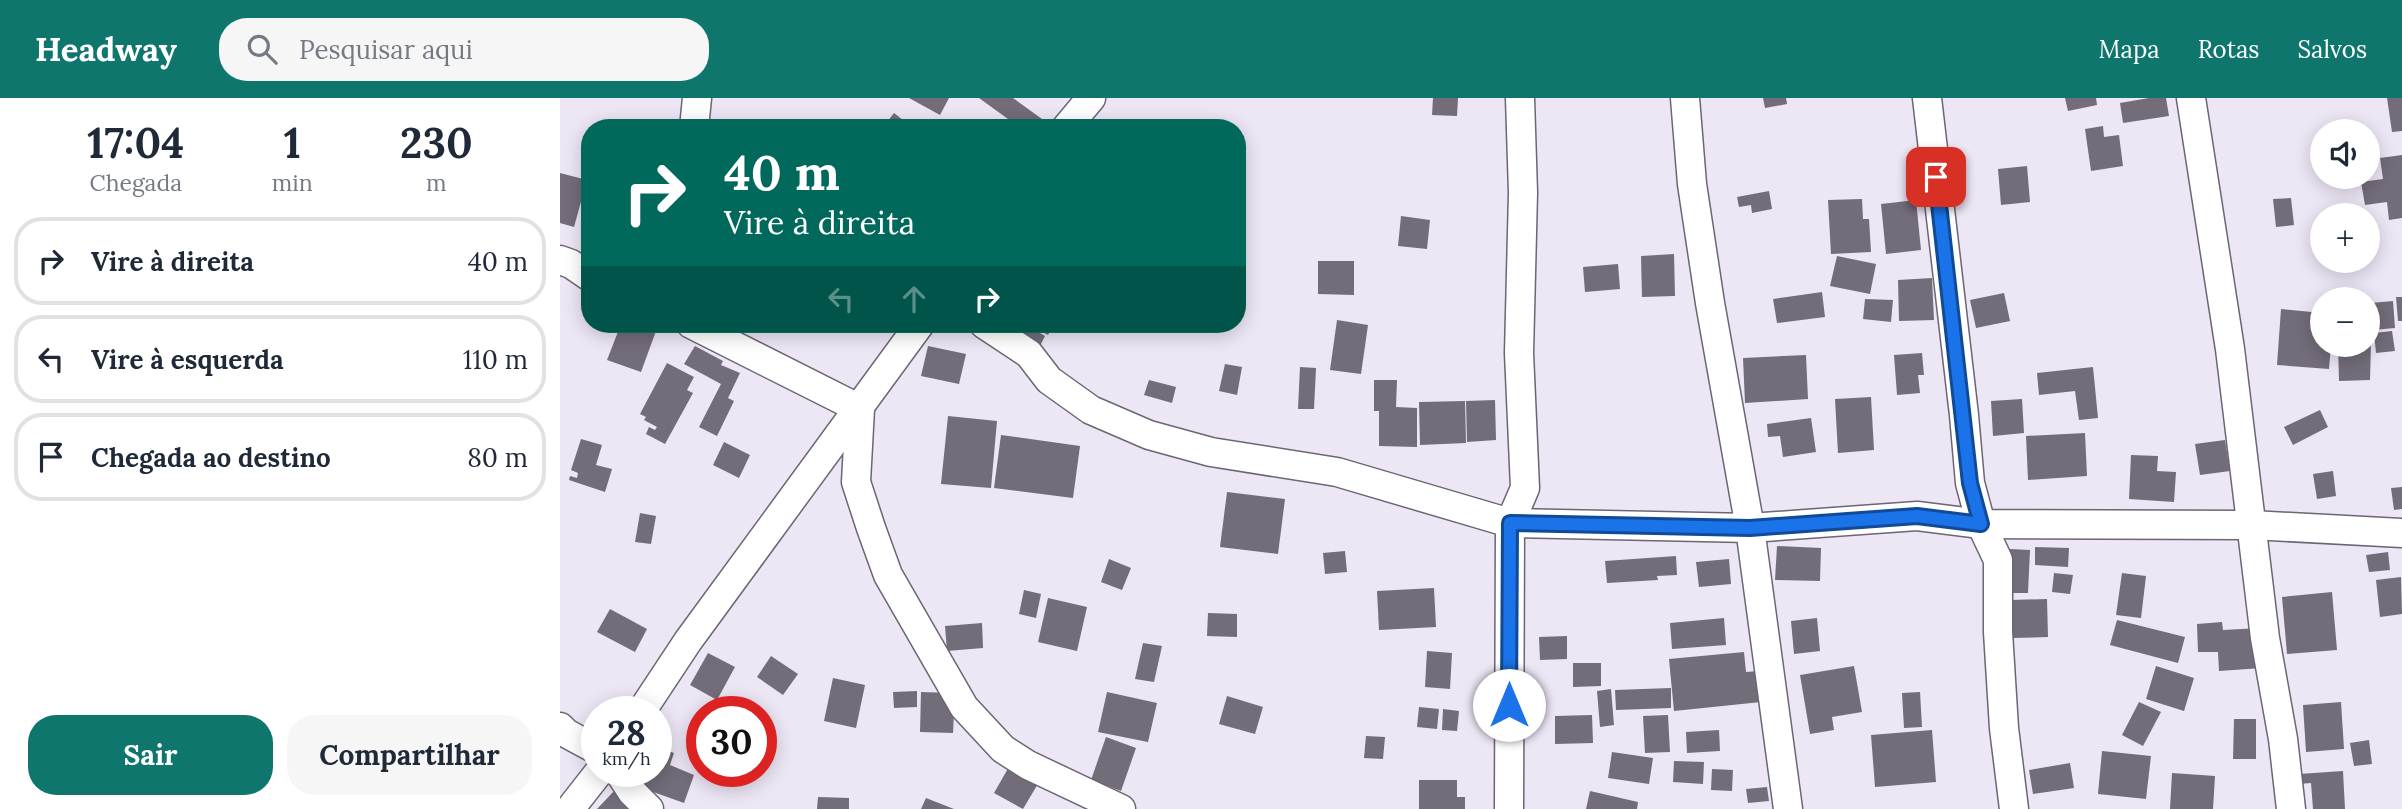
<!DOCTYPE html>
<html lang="pt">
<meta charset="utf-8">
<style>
:root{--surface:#fff;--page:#f6f6f7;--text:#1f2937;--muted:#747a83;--line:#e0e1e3;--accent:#0f766e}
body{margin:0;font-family:Lora,serif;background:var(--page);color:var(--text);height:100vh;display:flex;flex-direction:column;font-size:26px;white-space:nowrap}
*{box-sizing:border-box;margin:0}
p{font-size:23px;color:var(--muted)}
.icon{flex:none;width:38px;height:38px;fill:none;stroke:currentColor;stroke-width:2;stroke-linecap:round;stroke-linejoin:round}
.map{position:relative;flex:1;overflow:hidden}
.side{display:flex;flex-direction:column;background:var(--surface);width:560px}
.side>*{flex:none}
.banner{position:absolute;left:21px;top:21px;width:665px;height:214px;border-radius:28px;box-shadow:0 4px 18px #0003;background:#00695c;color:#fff;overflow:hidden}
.fabs{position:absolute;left:1750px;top:21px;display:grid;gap:14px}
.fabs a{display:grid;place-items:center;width:70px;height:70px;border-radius:50%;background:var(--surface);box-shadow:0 4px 18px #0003;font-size:35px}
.speed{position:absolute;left:21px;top:598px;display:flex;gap:14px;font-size:35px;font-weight:700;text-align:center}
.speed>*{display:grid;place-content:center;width:91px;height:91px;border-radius:50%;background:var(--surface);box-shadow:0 4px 18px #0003;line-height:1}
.speed small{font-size:18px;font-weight:400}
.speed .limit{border:10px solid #d22;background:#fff;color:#111}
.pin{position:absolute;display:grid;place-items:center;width:60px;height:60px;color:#fff;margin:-30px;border-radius:14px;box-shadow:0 4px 10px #0006}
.me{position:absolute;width:77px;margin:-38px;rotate:0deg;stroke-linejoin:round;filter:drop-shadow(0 0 5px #0008)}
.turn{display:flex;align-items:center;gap:24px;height:147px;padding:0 28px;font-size:32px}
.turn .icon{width:91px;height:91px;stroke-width:2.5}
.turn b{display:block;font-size:49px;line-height:60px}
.lanes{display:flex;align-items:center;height:66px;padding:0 28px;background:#0003;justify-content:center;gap:35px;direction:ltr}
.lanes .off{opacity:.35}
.eta{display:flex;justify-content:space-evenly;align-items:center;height:119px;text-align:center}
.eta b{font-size:42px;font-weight:800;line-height:49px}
.cta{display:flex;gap:14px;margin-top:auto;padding:14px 28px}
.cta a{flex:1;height:80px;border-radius:28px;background:var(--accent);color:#fff;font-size:28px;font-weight:800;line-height:80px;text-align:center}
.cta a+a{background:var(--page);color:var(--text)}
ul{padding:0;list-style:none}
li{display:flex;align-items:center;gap:21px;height:88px;margin:0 14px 10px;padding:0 14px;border:4px solid var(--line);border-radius:28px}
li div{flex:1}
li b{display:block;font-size:26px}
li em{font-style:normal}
header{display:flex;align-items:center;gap:42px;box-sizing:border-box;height:98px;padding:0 35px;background:var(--accent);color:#fff}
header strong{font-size:33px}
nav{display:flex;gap:38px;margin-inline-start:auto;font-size:24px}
.search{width:490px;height:63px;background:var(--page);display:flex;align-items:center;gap:18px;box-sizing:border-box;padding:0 24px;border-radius:28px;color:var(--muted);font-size:26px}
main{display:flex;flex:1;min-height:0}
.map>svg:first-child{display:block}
</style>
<header>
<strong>Headway</strong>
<div class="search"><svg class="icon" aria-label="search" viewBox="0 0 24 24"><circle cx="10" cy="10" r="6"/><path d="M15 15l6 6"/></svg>Pesquisar aqui</div>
<nav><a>Mapa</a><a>Rotas</a><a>Salvos</a></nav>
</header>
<main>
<section class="side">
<div class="eta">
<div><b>17:04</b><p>Chegada</p></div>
<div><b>1</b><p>min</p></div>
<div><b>230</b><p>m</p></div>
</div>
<ul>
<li><svg class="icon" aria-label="right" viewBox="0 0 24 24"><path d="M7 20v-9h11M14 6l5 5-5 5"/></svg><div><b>Vire à direita</b></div><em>40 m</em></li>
<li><svg class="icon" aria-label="left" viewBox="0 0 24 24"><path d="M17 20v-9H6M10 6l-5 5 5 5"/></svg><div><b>Vire à esquerda</b></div><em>110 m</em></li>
<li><svg class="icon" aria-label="arrive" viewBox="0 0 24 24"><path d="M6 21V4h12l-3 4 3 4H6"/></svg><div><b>Chegada ao destino</b></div><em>80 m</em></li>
</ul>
<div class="cta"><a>Sair</a><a>Compartilhar</a></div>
</section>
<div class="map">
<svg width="1842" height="711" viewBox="0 0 1842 711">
<rect width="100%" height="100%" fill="#ede6f5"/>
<g fill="#736c79">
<polygon points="349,0 389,0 380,17"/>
<polygon points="419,0 453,0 489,26 486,30 441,30 448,21"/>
<polygon points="873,0 898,0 897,18 872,17"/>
<polygon points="1203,0 1226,0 1227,6 1205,10"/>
<polygon points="1505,0 1536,0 1537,7 1508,13"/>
<polygon points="1589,0 1606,0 1609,18 1563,25 1560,5"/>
<polygon points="1827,0 1842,0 1842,33 1832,34"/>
<polygon points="334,15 353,30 324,28"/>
<polygon points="1543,28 1544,39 1559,37 1563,68 1531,73 1525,31"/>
<polygon points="1842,57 1842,120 1829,122 1827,104 1805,107 1801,84 1823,81 1820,60"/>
<polygon points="1398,65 1401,96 1387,97 1383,67"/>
<polygon points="1467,68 1470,104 1441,107 1438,71"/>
<polygon points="0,75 27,82 14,129 0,125"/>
<polygon points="1209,93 1212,111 1192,115 1191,107 1179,109 1177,99"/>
<polygon points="1731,100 1734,127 1716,129 1713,101"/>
<polygon points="1302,101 1303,121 1309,121 1311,154 1271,156 1268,102"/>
<polygon points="1356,102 1361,152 1326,156 1321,106"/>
<polygon points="841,118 870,122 867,151 838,148"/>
<polygon points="1114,156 1115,198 1082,199 1081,158"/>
<polygon points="1277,158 1316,166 1310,196 1270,188"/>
<polygon points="758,163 794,163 794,197 758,196"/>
<polygon points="1058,166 1060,191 1025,194 1023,169"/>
<polygon points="1372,180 1374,222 1339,223 1338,182"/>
<polygon points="1262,194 1265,219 1217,225 1213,201"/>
<polygon points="1444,195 1450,223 1416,230 1410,202"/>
<polygon points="1836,199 1842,199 1842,223 1838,223"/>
<polygon points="1305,201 1333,202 1331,224 1303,221"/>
<polygon points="1833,203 1835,230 1813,232 1810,205"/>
<polygon points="1721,211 1762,215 1762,247 1771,247 1769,271 1717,267"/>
<polygon points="777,222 808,227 801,276 770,272"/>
<polygon points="61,226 76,226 96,233 81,274 47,262"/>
<polygon points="466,226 494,226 488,237"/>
<polygon points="468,228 485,238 479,250 462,240"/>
<polygon points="1832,233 1835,253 1816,255 1814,235"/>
<polygon points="1811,246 1810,282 1779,283 1778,247"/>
<polygon points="135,248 163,263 161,267 180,275 168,300 174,303 157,338 139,329 161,286 124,266"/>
<polygon points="368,248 406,256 399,286 361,278"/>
<polygon points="1362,255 1364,277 1358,277 1360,295 1337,297 1334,257"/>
<polygon points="1246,257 1248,301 1185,305 1183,260"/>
<polygon points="107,265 134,279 127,292 133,295 105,346 86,336 89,329 95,332 97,329 84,322 86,319 80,316"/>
<polygon points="665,266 682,269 677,297 659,293"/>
<polygon points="740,269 756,270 754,311 738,311"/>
<polygon points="1533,269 1538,320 1519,322 1515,293 1479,297 1477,275"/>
<polygon points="589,282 616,289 612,305 584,297"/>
<polygon points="814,282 837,282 836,309 857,310 857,349 819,348 819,313 814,313"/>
<polygon points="1311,299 1314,352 1278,355 1275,301"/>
<polygon points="1462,301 1464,335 1433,338 1431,303"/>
<polygon points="935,302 936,342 907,344 906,303"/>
<polygon points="905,303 906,345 860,347 859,304"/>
<polygon points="1760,312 1768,329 1733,347 1724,329"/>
<polygon points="388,318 437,323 431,390 381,386"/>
<polygon points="1251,320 1256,354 1223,359 1220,338 1208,339 1207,326"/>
<polygon points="1525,335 1527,378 1468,382 1466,338"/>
<polygon points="441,337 520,348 513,400 434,390"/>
<polygon points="21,341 42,347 36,367 52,371 45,394 9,382 10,378 17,380 18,375 11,372"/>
<polygon points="1665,342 1670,373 1640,377 1635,346"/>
<polygon points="164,344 190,357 179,380 153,367"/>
<polygon points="1571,357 1598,358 1597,373 1616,374 1614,404 1569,401"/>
<polygon points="1773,373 1776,398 1757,401 1753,376"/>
<polygon points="1842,389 1842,411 1834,412 1831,390"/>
<polygon points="667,394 725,401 718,456 660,449"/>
<polygon points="80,415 96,418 91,446 75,444"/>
<polygon points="1217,448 1261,450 1260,483 1215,482"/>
<polygon points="1475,449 1509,450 1508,469 1475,467"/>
<polygon points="1450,451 1470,452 1468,495 1448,495"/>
<polygon points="785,453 787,474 765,476 763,455"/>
<polygon points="1828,454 1830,472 1809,474 1806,457"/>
<polygon points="1116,458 1117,477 1097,478 1098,482 1047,485 1045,463"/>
<polygon points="549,461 571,470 562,492 541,484"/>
<polygon points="1169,461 1171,486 1139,489 1136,464"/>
<polygon points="1494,475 1513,477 1510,496 1492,494"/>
<polygon points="1562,475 1586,478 1581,520 1556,517"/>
<polygon points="1841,479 1842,516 1820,519 1816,482"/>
<polygon points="874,490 876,529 819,532 817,493"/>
<polygon points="464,492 481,496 476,520 459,516"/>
<polygon points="1772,494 1777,552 1727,556 1722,499"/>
<polygon points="488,500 527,509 517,553 478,544"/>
<polygon points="1487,501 1488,539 1452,540 1450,502"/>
<polygon points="50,511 87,531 75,554 37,534"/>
<polygon points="648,515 677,516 677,539 647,538"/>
<polygon points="1164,520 1166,547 1112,551 1110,525"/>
<polygon points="1257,520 1260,553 1234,556 1231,523"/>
<polygon points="1557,522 1625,539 1618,565 1550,547"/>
<polygon points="1662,524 1663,532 1700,530 1702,570 1659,573 1658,554 1638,554 1637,526"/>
<polygon points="422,525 423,550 387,553 385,528"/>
<polygon points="1007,538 1007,561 980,562 979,539"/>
<polygon points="583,545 602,548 594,584 575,581"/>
<polygon points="867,553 892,555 890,591 865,589"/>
<polygon points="1184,554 1186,574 1198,573 1201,604 1114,613 1109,561"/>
<polygon points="148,555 175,569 157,602 130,587"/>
<polygon points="211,558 238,576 223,597 197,579"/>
<polygon points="1013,565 1041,565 1041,588 1013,589"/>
<polygon points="1294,568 1302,614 1272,619 1274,632 1250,636 1240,577"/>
<polygon points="1596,568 1634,580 1624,613 1586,601"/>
<polygon points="273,580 305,587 296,630 264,623"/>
<polygon points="1111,590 1111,610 1056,612 1055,592"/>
<polygon points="1051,591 1054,627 1040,629 1037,593"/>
<polygon points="357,593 357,609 334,610 333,594"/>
<polygon points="361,594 395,595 393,635 360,634"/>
<polygon points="547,594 597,605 588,644 538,634"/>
<polygon points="1360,594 1362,629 1344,630 1342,595"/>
<polygon points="667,598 703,609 695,636 659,626"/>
<polygon points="1579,604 1601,614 1583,648 1562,637"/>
<polygon points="1781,604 1784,651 1746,654 1743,607"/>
<polygon points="859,609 879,611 877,631 857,629"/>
<polygon points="883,611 899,613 897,633 882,632"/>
<polygon points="1032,617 1033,645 995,646 995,618"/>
<polygon points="1108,617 1110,654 1085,655 1083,618"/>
<polygon points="1674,621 1696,621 1696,661 1673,661"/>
<polygon points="1159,632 1160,653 1127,655 1126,634"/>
<polygon points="1372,632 1376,684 1315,689 1311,637"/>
<polygon points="201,638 210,643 201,663"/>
<polygon points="806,638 825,639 823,661 804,660"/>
<polygon points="546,639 576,650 561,693 531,682"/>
<polygon points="1809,642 1812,666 1794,668 1790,645"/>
<polygon points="96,648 114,655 110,667 134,677 124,705 82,690 88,674 96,674"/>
<polygon points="1542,653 1591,658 1586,701 1538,696"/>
<polygon points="1052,654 1093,660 1089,686 1048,680"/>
<polygon points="1114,663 1144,664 1143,686 1113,684"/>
<polygon points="1510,665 1514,690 1473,696 1469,672"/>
<polygon points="450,667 479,684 463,711 434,695"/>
<polygon points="1152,671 1173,672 1172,693 1151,692"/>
<polygon points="1783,673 1785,711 1753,711 1751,685 1739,686 1739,676"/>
<polygon points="1612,675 1655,678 1653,711 1610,711"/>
<polygon points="859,682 897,682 897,699 905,699 905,711 859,711"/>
<polygon points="1207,689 1209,703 1188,705 1186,691"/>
<polygon points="55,692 74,711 37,711"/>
<polygon points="1030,693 1078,704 1077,711 1026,711"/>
<polygon points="258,699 289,700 289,711 257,711"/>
<polygon points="366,700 394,711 361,711"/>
</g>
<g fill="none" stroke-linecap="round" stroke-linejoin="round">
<g stroke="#6c6572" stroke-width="31">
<g id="minor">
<polyline points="1125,0 1132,86 1150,205 1190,430 1228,711"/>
<polyline points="1367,0 1404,317 1410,385 1421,426 1438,462 1438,534 1444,630 1454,711"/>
<polyline points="1631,0 1670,251 1705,540 1723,641 1731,711"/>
<polyline points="134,30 137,0"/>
<polyline points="506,30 531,0"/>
<polyline points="0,162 11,166 30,179"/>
<polyline points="131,226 300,311 296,384 311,430 328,477 404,609 443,651 468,667 561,711"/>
<polyline points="424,226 469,256 489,282 531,312 589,337 651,354 777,374 950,425 1190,430 1357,418 1421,426 1691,427 1842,435"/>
<polyline points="81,614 128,543 360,226"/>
<polyline points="0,629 6,635 37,652"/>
<polyline points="59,674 72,694 89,711"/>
<polyline points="10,711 39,674"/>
<polyline points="949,711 950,425 965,390 959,255 963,95 960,0"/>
</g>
</g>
<use href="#minor" stroke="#fff" stroke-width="28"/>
</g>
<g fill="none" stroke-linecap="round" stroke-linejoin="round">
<g stroke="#114b97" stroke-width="18">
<polyline id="route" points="949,607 950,425 1190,430 1357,418 1421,426 1410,385 1376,79"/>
</g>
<use href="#route" stroke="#1a73e8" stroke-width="12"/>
</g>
</svg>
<div class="fabs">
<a><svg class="icon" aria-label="sound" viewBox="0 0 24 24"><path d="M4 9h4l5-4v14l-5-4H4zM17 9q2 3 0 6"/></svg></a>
<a>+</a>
<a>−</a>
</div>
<div class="speed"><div>28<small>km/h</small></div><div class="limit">30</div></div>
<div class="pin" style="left:1376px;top:79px;background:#d93025"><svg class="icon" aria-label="arrive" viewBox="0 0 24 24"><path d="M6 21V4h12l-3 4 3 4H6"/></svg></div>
<svg class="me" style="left:949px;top:607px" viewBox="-20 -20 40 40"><circle r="19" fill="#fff"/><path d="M0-13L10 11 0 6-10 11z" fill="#1a73e8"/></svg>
<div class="banner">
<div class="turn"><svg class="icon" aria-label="right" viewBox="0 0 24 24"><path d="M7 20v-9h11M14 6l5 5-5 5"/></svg><div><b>40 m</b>Vire à direita</div></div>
<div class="lanes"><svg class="icon off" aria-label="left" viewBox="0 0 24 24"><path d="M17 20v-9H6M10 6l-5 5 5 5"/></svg><svg class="icon off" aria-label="ahead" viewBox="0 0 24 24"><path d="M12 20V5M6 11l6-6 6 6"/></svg><svg class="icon" aria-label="right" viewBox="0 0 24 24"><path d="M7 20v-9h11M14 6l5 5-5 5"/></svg></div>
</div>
</div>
</main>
